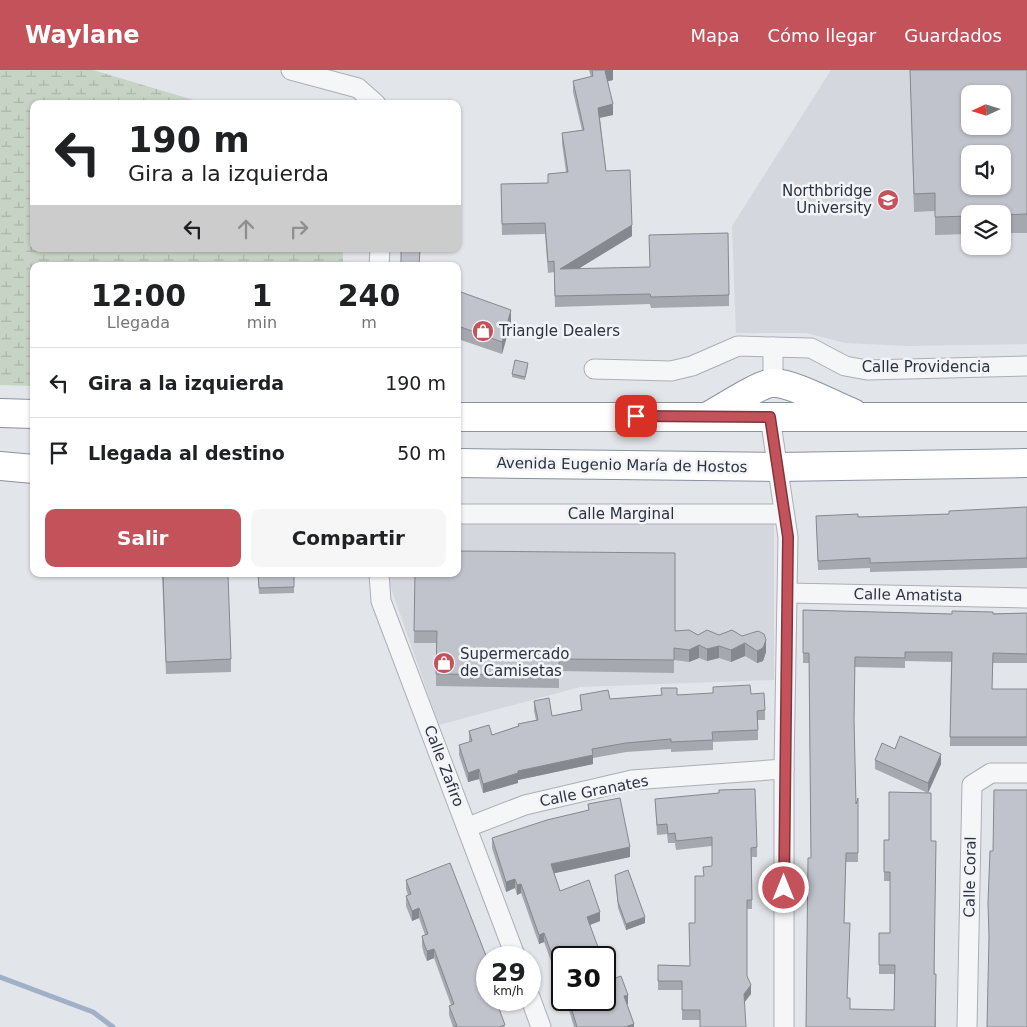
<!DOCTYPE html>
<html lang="es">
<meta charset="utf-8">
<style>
:root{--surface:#fff;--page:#f6f6f6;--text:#202124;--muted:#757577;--line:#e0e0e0;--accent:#c3525b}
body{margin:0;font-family:"DejaVu Sans",sans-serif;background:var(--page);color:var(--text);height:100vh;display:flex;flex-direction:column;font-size:19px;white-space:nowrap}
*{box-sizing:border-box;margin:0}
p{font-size:16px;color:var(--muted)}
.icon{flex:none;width:28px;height:28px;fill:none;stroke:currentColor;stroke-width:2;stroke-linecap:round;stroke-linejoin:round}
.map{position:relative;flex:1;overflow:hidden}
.details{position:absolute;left:30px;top:192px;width:431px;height:315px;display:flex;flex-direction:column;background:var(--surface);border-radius:10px;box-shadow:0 1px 4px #0004}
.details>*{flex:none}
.top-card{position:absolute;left:30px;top:30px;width:431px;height:152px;border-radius:10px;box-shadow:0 1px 4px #0004;background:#fff;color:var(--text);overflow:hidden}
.needle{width:32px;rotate:266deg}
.buttons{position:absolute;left:961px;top:15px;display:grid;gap:10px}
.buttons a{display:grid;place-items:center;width:50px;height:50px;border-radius:10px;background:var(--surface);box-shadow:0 1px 4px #0004;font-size:25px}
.speed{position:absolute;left:476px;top:876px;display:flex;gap:10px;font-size:25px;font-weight:700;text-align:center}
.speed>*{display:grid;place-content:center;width:65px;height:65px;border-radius:50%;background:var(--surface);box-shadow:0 1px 4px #0004;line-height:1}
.speed small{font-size:12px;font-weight:400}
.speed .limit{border:2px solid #111;border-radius:8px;background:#fff;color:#111}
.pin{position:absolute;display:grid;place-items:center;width:42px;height:42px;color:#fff;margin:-21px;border-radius:10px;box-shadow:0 2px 8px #0006}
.me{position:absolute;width:55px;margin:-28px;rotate:0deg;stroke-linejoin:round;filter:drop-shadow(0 0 4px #0008)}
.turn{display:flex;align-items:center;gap:18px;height:105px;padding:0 15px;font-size:22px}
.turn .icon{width:65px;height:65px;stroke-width:2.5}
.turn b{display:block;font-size:35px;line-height:42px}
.lanes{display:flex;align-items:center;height:48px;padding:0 15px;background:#0003;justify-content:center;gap:25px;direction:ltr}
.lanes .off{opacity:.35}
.eta{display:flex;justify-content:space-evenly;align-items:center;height:85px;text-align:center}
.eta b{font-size:30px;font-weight:700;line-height:35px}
.primary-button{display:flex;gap:10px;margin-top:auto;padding:10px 15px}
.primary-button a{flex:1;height:58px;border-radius:10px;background:var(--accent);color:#fff;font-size:20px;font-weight:700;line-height:58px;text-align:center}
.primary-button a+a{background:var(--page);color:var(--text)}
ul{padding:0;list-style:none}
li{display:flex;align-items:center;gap:15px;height:70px;padding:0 15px;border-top:1px solid var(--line)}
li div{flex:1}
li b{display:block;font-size:19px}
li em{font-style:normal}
header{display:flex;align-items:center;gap:30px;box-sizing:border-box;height:70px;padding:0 25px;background:var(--accent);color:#fff}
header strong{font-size:24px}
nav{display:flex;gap:28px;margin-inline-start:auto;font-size:18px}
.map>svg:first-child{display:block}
</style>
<header>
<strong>Waylane</strong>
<nav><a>Mapa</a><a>Cómo llegar</a><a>Guardados</a></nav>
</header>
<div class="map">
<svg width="1027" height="957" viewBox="0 0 1027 957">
<defs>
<pattern id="wetland-marsh" width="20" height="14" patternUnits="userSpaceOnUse" patternTransform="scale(1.25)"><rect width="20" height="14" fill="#c7d3c4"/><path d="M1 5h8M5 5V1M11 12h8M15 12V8" fill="none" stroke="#abb6a9"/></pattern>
</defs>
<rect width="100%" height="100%" fill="#e2e5e9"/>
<g fill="#d5d7de" fill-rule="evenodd">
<path d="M831,0H1027V274L906,276L845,273L806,263H736L732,156ZM970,24H1002V56H970ZM970,84H1002V116H970ZM970,144H1002V176H970Z"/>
<polygon points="774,450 774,610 580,617 439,655 386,504 458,504 458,451"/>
</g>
<polygon fill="url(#wetland-marsh)" points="0,0 93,0 207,34 34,34 34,179 343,179 343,196 34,196 34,316 0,315"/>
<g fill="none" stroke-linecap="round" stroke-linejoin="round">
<polyline stroke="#a0b0c6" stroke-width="5" points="0,907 93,942 113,957"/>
<g stroke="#abafb6" stroke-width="21">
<g id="minor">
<polyline points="291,0 358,18 376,34"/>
<polyline points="379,196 380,179"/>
<polyline points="594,299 671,301 692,296 738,276 811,278 845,296 867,300 1027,296"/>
<polyline points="773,313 773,277"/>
<polyline points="770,347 788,467 784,699 784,957"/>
<polyline points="458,444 784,444"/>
<polyline points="379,504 381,531 516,888"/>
<polyline points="788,523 1027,528"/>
<polyline points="468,757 525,735 632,710 784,699"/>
<polyline points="530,927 541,957"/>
<polyline points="967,957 972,715 991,703 1027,703"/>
</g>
</g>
<g stroke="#8b919f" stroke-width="30">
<g id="trunk">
<polyline points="0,343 34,344"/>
<path d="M710,345C723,338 761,313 773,313C791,312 835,336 853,343"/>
<polyline points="458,347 1027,347"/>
<polyline points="458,393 778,397 1027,393"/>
<polyline points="0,396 34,399"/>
</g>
</g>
<use href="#minor" stroke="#f5f6f8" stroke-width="19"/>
<use href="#trunk" stroke="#fff" stroke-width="28"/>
</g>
<g fill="#a5a8af">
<polygon points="589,0 613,0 613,10 608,11 613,45 600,48 606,101 632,166 578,199 729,225 729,236 651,238 650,234 555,237 554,202 548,203 545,164 502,165 501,114 548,113 566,102 562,73 562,63 582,60 573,22 573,11 591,7"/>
<polygon points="910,0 1027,0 1027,163 1002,163 1002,144 970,144 970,164 935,165 935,141 914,142"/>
<polygon points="458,221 511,252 502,284 458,269"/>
<polygon points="528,296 525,310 512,307 512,304"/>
<polygon points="1027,437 1027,498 870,502 870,498 818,500 816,446 858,447 949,444"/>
<polygon points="162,504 231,589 231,602 166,604"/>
<polygon points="258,504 294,504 294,523 259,524"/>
<polygon points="415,504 675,561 698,565 719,565 732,560 766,582 763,591 757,593 745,586 731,592 719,588 707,591 699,588 689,592 674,590 674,603 559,601 559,618 436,616 436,573 414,573"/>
<polygon points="803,540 952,544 1027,543 1027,593 993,593 992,619 1027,619 1027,676 950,676 951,592 905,591 905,598 855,597 854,653 856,734 858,728 858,792 846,792 844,853 847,928 850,939 894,940 894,904 879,904 879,863 890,863 890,811 884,811 884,770 889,770 928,723 875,699 875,690 895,679 941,694 928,723 931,771 936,957 806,957 811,788 809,593 803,593"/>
<polygon points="751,624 765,640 765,650 758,650 758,670 713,672 713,680 671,682 671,679 626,682 593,688 593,694 518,710 518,713 483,723 479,709 468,712 459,685 459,675 469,672 469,661 492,665 518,656 518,654 536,650 534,641 534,631 552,646 581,640 580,625 610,629 677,625"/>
<polygon points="655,729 757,777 757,787 752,787 752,839 747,839 747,906 751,924 700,950 682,950 682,920 658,920 658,895 690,896 695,853 704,806 712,796 712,776 676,780 675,773 668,773 667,764 657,765"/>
<polygon points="588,734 630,787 554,803 560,821 600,851 590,855 562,888 562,921 544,872 539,874 521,823 517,825 515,818 506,822 492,778 492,768 588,740"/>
<polygon points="615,805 645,853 626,860 618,838"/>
<polygon points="406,810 488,930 505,957 453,957 449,945 449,936 451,935 434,888 427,891 424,884 422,876 422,866 425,865 419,848 412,851 406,836 406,826 408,825 406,819"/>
<polygon points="610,910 628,934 627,934 634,957 574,957 566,930 605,930"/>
</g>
<g fill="#86888f">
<polygon points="608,0 613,0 613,10 605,12 605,1"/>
<polygon points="613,34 613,45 598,48 598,38"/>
<polygon points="632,155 632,166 560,210 560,199"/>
<polygon points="511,240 511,252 502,284 502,272"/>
<polygon points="766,570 766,582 763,591 757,593 757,581"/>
<polygon points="745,573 745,586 731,592 731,580"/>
<polygon points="699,575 699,588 689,592 689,580"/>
<polygon points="719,576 719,588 707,591 707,579"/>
<polygon points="941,684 941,694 928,723 928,713"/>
<polygon points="593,685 593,694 518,710 518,713 483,723 483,714 518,701"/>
<polygon points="479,699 479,709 468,712 468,703"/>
<polygon points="630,777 630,787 551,804 551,794"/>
<polygon points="515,809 515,818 506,822 506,812"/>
<polygon points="521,814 521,823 517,825 517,815"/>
<polygon points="419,838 419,848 412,851 412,841"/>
<polygon points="600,842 600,851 587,856 587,847"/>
<polygon points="645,847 645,853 626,860 626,854"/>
<polygon points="544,863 544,872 539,874 539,865"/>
<polygon points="434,879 434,888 427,891 427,881"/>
<polygon points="751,915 751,924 744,933 744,924"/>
<polygon points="628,925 628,934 624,935 624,926"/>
<polygon points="634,954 634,957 625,957"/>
</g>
<g fill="#c0c3cc" stroke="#86888f" fill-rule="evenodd">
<polygon points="592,0 608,0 605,1 613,34 598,38 606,101 630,100 632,155 560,199 650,197 649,165 728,163 729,225 651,227 650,224 555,226 554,191 548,192 545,153 502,154 501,114 548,113 548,104 568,102 562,63 584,60 573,11 593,6"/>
<path d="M910,0H1027V144L1002,145V144H970V146L935,147V123L914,124ZM970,24H1002V56H970ZM970,84H1002V116H970Z"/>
<polygon points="401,179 420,179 419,196 401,196"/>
<polygon points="458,221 511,240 502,272 458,256"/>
<polygon points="515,290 528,293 525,307 512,304"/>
<polygon points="1027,437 1027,488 870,493 870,488 818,491 816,446 858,444 858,447 949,444 949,441"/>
<polygon points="458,481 675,483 675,561 689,560 698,565 707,560 719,565 732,560 742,566 758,561 764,564 766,570 763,578 757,581 745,573 731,580 719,576 707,579 699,575 689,580 674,578 674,590 559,589 559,605 436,604 437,561 414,561 415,504 458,504"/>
<polygon points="163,504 228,504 231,589 166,592"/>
<polygon points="258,504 294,504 294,517 259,518"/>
<polygon points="803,540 952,544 952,541 993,542 993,544 1027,543 1027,584 993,583 992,619 1027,619 1027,667 950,667 952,582 905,582 905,588 855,587 854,649 856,734 858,728 858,783 846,783 844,853 850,853 847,928 850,928 850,939 894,940 895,895 879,895 879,863 890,863 890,802 884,802 884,770 889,770 889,722 931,723 931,771 936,771 934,904 936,904 935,957 806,957 808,788 811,788 809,583 803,583"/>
<polygon points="750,615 751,624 764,623 765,640 757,641 758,660 712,662 713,670 671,672 671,669 626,673 592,679 593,685 518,701 518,703 483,714 479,699 468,703 459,675 472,671 469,661 489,655 492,665 519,656 518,654 538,650 534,631 549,628 552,646 582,640 580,625 608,620 610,629 662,625 661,618 677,618 677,625 713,623 713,617"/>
<polygon points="900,666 941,684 928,713 875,690 882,673 895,679"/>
<polygon points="755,719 757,777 751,778 752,830 747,830 747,906 751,915 744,924 746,957 700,957 700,940 682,940 682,911 658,911 658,895 690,896 689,853 695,853 695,806 704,806 703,797 712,796 712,767 676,771 675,763 668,764 667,754 657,755 655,729 719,723 719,720"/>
<polygon points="994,720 1027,720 1027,957 987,957 989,867 988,833 990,781 993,781"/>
<polygon points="620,728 630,777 551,794 560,821 589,810 600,842 587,847 602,888 562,888 562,912 544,863 539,865 521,814 517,815 515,809 506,812 492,768 547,750 589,740 588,734"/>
<polygon points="450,793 488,891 488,930 496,930 505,955 499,957 454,957 457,956 449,936 454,934 434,879 427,881 424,874 422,866 428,864 419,838 412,841 406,826 411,824 406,810"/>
<polygon points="628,800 645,847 626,854 618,832 615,805"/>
<polygon points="605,895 610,910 621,906 628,925 624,926 634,954 625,957 577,957 569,930 605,930"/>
</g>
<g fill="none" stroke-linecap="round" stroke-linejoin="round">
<g stroke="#7f353b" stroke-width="12">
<polyline id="route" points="636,346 770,347 788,467 784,818"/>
</g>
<use href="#route" stroke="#c3525b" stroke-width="9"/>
</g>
<defs>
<g id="university-disc" transform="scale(1.125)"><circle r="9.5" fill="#c3525b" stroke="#f2f4f7"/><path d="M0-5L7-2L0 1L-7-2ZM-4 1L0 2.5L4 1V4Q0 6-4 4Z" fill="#fff"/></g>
<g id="shop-disc" transform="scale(1.125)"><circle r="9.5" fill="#c3525b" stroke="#f2f4f7"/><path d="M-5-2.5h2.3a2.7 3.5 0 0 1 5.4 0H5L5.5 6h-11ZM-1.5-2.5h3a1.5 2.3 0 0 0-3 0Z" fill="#fff"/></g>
</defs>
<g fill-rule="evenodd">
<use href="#university-disc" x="888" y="130"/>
<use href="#shop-disc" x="483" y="261"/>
<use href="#shop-disc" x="444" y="593"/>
</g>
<g text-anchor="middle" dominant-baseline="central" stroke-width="5" stroke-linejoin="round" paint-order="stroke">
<g font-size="15" fill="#2c3240" stroke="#f2f4f7" text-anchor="start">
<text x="872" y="121" text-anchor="end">Northbridge<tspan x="872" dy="17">University</tspan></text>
<text x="499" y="261">Triangle Dealers</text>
<text x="460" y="584">Supermercado<tspan x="460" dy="17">de Camisetas</tspan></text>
</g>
<g font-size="15" fill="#2c3240" stroke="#f2f4f7">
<text x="926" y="297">Calle Providencia</text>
<text transform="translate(622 395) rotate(1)">Avenida Eugenio María de Hostos</text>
<text x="621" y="444">Calle Marginal</text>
<text transform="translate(908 525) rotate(1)">Calle Amatista</text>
<text transform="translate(444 696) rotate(69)">Calle Zafiro</text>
<text transform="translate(594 721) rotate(-11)">Calle Granates</text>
<text transform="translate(970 807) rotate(-89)">Calle Coral</text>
</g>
</g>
</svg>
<div class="buttons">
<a><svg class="needle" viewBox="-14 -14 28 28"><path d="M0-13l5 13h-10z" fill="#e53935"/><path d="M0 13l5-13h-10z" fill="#757577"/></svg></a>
<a><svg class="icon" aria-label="sound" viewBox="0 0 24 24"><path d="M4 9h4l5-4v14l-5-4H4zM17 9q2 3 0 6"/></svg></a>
<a><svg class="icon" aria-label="layers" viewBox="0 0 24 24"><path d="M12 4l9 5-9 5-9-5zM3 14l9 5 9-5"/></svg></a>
</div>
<div class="speed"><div>29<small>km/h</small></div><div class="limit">30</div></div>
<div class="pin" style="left:636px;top:346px;background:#d93025"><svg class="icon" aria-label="arrive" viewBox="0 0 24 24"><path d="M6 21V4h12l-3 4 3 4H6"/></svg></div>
<svg class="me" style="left:784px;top:818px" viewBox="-20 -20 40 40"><circle r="17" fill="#c3525b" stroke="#fff" stroke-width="3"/><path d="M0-11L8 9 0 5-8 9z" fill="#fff"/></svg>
<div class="top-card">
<div class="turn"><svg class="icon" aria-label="left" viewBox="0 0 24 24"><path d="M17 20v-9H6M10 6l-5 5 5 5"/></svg><div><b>190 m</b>Gira a la izquierda</div></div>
<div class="lanes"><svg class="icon" aria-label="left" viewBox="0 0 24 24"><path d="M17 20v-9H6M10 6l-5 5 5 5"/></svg><svg class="icon off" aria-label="ahead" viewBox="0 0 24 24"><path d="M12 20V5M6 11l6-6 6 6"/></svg><svg class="icon off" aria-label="right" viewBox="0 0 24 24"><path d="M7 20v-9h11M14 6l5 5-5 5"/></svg></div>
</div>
<section class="details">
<div class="eta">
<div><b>12:00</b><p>Llegada</p></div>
<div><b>1</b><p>min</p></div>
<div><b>240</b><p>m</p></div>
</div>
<ul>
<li><svg class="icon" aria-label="left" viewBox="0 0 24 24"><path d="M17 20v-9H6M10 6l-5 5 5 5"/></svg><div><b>Gira a la izquierda</b></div><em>190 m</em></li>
<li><svg class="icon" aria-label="arrive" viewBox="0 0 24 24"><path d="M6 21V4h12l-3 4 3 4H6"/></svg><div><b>Llegada al destino</b></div><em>50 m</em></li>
</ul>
<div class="primary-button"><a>Salir</a><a>Compartir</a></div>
</section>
</div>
